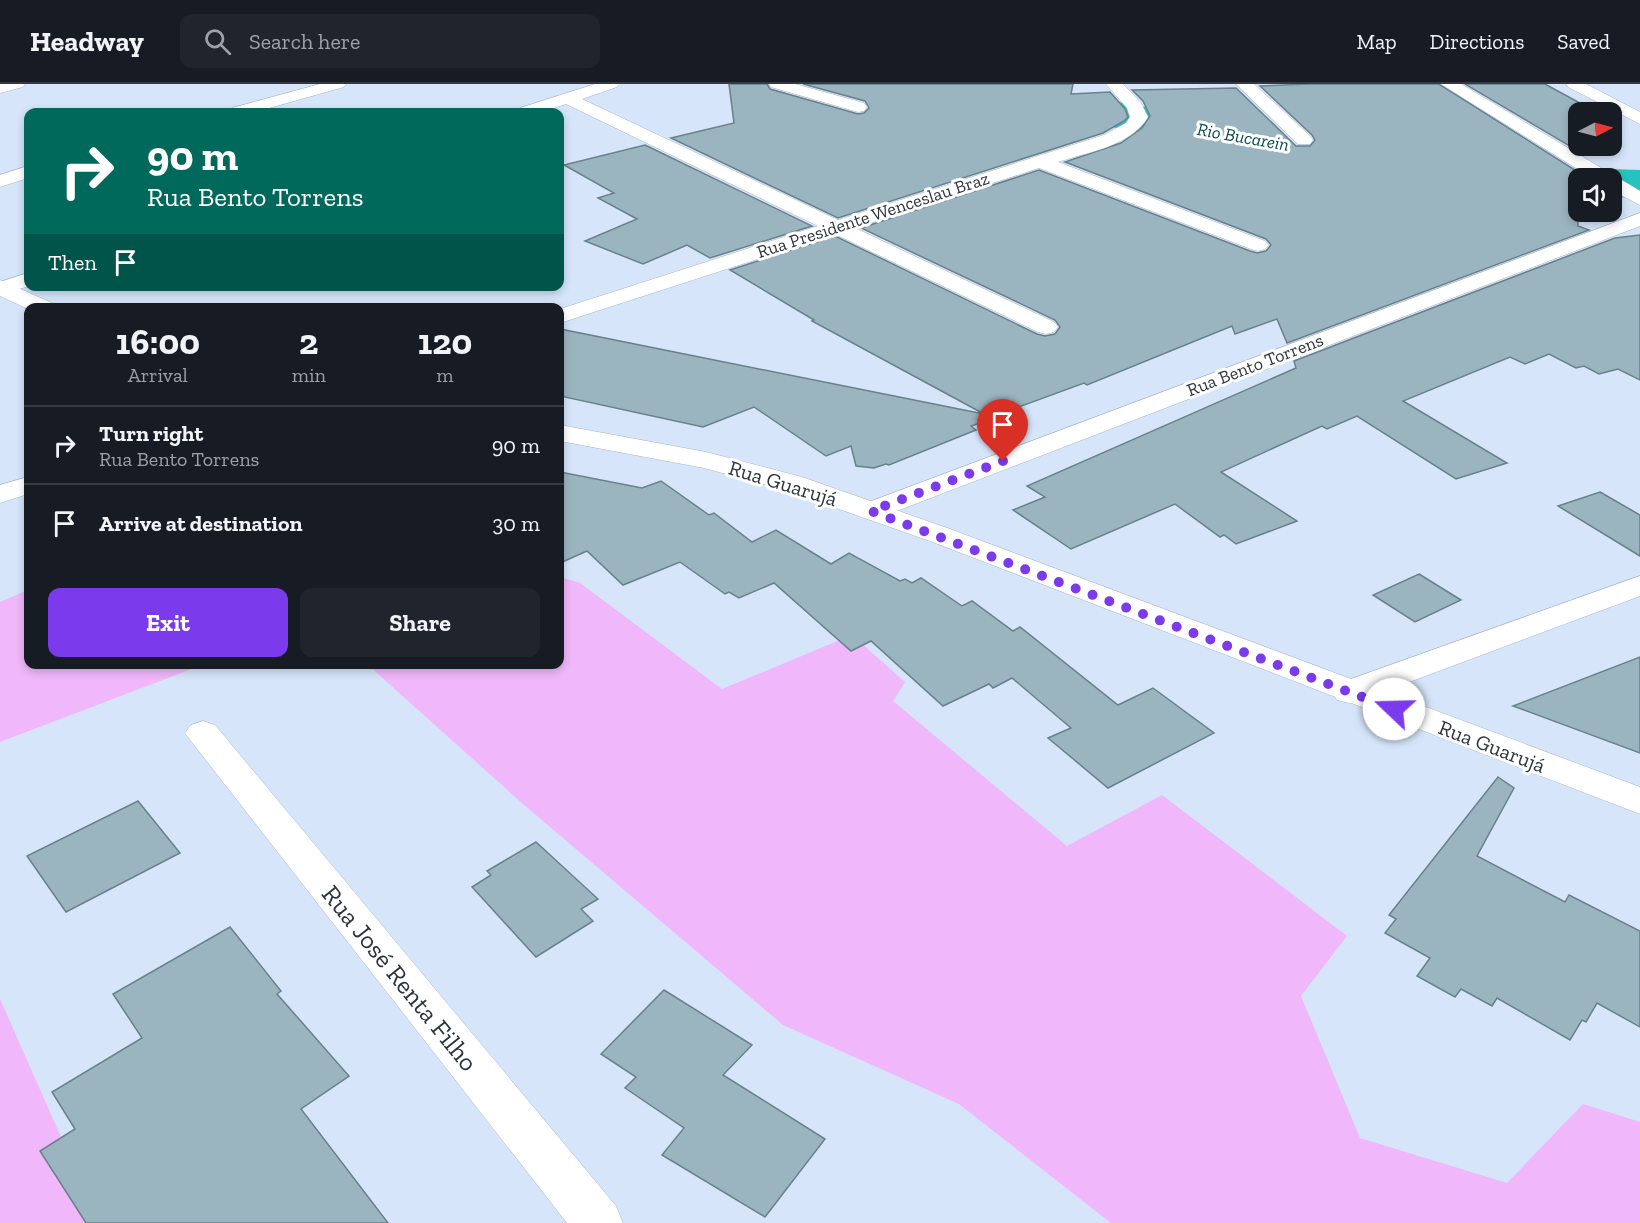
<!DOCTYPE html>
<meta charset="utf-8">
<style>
:root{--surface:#171b24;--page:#20242c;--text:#f1f3f6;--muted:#9ea1a6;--line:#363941;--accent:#7c3aed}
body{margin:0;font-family:"Zilla Slab",serif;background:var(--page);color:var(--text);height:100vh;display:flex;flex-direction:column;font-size:22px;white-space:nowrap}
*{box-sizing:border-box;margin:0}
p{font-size:20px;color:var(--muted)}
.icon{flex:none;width:33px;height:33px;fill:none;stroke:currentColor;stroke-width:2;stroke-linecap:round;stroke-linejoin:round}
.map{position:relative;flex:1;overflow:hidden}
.side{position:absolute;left:24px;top:219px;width:540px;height:366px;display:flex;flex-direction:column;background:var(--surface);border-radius:12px;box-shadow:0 3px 9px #0003}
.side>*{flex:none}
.hud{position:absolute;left:24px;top:24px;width:540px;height:183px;border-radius:12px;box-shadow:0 3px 9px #0003;background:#00695c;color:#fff;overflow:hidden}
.needle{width:39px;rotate:84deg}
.controls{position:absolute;left:1568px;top:18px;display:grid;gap:12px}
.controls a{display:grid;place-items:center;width:54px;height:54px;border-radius:12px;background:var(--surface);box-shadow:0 3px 9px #0003;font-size:30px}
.pin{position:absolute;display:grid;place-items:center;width:51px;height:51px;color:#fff;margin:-62px -26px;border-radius:50% 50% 50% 0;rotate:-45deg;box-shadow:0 0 6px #0007}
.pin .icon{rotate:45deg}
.me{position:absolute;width:66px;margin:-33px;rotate:291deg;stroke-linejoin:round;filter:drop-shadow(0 0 4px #0008)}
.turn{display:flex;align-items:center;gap:21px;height:126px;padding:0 24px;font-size:27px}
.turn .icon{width:78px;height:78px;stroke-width:2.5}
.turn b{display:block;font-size:42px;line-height:51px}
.then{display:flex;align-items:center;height:57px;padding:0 24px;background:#0003;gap:12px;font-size:22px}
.eta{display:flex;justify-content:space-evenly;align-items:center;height:102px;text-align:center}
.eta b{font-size:36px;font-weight:700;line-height:42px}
.button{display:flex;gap:12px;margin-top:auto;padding:12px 24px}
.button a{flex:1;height:69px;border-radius:12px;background:var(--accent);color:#fff;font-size:24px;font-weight:700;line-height:69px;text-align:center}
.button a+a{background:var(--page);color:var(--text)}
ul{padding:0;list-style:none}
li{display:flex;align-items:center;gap:18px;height:78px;padding:0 24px;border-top:2px solid var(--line)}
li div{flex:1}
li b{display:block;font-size:22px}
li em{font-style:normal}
header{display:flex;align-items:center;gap:36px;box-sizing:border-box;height:84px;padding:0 30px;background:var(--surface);border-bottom:2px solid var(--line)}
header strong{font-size:28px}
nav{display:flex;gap:33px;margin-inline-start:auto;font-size:21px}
.search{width:420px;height:54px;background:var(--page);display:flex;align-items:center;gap:15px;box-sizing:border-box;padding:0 21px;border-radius:12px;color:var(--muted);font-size:22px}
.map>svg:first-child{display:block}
</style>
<header>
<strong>Headway</strong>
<div class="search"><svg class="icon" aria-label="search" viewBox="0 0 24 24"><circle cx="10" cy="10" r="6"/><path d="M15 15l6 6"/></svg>Search here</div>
<nav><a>Map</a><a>Directions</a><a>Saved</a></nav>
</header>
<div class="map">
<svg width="1640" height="1139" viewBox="0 0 1640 1139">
<rect width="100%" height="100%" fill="#d6e5fa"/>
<g fill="#f0b7fb">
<polygon points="560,493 580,499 722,605 852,551 905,598 893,617 1067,762 1162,711 1347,852 1301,912 1360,1054 1507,1099 1583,1020 1640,1038 1640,1139 1111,1139 959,1020 783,941 523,720 368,581 560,580"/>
<polygon points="28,506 28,580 202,581 0,658 0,518"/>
<polygon points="0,915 99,1139 0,1139"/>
</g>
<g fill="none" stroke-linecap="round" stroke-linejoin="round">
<g fill="#26c3be" fill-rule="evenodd">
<polygon points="889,0 1000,0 1075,10 1260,44 1276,48 1283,58 1276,68 1260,72 1075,36 909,12 895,9"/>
<polygon points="1611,85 1640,86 1640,114 1611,113 1611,94 1590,94 1594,89"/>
</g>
</g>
<g fill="#9bb5c0" stroke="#68818b" stroke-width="1.5">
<polygon points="729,0 767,0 770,5 858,30 864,29 869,24 865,17 803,0 1073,0 1071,10 1110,8 1125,25 1128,33 1124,37 1103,49 838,134 671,54 734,39"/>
<polygon points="1310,0 1439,0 1578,88 1578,142 1589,146 1287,259 1277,235 1235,250 1232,242 1087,301 1084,299 994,332 998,333 971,342 976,346 889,381 886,380 874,384 856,382 851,362 826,372 754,323 703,343 560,312 560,245 984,330 812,237 814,236 730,186 835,152 1037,250 1045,252 1055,250 1060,243 1055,236 861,144 1039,86 1250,167 1257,169 1266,167 1271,161 1266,155 1065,78 1121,59 1142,44 1150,32 1143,17 1132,6 1236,4 1296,62 1310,62 1315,56 1312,51 1260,2"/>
<polygon points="1465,0 1545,0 1578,18 1578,67"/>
<polygon points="645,61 812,142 710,174 687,161 643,180 585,157 637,135 598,114 614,109 564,81"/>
<polygon points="1640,151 1640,296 1618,285 1599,290 1584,282 1576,284 1549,270 1525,280 1510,273 1403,317 1507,379 1456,395 1357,332 1327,345 1322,342 1221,388 1297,437 1236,460 1224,451 1220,453 1175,420 1071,465 1013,426 1045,413 1027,402 1296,284 1294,277 1615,154"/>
<polygon points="560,388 642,404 661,397 709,431 714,429 752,458 776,446 831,480 849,469 900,497 905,495 912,499 921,494 962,522 972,517 1013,547 1020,543 1118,621 1153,604 1214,649 1108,704 1048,654 1071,644 1012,594 993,604 989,600 943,622 871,557 851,567 774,499 739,514 729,508 725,510 680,478 623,501 587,467 560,479"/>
<polygon points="1600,408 1640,431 1640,472 1558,422"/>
<polygon points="1419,490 1461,516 1415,538 1373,511"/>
<polygon points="1640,573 1640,669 1513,622"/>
<polygon points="1498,693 1514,704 1477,772 1565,818 1569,811 1640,847 1640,943 1597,919 1586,938 1582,936 1570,956 1497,914 1492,922 1461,905 1455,913 1417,892 1430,874 1385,849 1396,835 1389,831"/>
<polygon points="138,717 180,769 66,828 27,772"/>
<polygon points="536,758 598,815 581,825 593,837 536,873 472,803 491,791 487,787"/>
<polygon points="230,843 281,907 277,910 349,992 301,1025 388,1139 86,1139 40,1067 75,1045 52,1008 142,954 113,910"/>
<polygon points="664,906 752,961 723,991 825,1055 765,1133 662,1071 684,1044 625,1004 636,993 601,970"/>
</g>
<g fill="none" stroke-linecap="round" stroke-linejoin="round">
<g stroke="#a7b5c9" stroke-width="1">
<g id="street">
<polygon points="0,0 25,0 23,3 0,9"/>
<polygon points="320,0 346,0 344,3 255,28 229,28 232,24"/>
<path d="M595,0H619L617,3L582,15L838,136L1104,51L1126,39L1130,33L1127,24L1106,0H1123L1141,19L1148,33C1131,62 1088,68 1058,78L1265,157L1269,161L1265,165L1258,167L1251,165L1039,84L855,144L1054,238L1058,243L1054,248L1046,250L1038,248L835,150L560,239V225L818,142L566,20L542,28H517L520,24Z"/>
<polygon points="769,0 795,0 864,19 867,23 864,27 858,28 771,3"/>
<polygon points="1236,0 1254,0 1310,52 1313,56 1310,60 1298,60"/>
<polygon points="1566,0 1586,0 1640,28 1640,40 1568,3"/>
<polygon points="28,82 28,94 0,103 0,91"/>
<polygon points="1640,129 1640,142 881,433 871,436 861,433 857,427 861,421"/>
<polygon points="28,189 30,202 0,210 0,198"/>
<polygon points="28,393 28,410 0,419 0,401"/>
<polygon points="1640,492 1640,512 1361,616 1349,619 1337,616 1332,608 1337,600"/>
<polygon points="203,637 215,641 616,1122 623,1139 567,1139 191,657 185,649 191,641"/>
</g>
</g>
<g stroke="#a7b5c9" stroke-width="1">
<g id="secondary">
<polygon points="1441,0 1461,0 1640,107 1640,121 1611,106 1611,94 1592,94"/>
<polygon points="0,196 52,219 55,224 28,225 0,212"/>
<polygon points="560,341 706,368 802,393 950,445 1640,703 1640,730 930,457 782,405 704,384 560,357"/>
</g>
</g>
<use href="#street" fill="#fff" fill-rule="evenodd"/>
<use href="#secondary" fill="#fff" fill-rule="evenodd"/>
</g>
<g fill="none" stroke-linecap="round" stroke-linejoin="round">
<polyline stroke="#7c3aed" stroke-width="10" stroke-dasharray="0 18" points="1003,377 871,427 1394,625"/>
</g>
<g text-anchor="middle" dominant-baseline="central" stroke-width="6" stroke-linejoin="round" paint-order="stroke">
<g font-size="18" font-style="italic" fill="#094a48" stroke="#fff">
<text transform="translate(1243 53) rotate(10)">Rio Bucarein</text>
</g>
<g font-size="18" fill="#2d333b" stroke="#fff">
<text transform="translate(873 131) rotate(-18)">Rua Presidente Wenceslau Braz</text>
<text transform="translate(1255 281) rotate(-21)">Rua Bento Torrens</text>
</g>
<g font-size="21" fill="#2d333b" stroke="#fff">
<text transform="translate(783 399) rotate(17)">Rua Guarujá</text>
<text transform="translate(1492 662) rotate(21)">Rua Guarujá</text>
</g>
<g font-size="26" fill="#2d333b" stroke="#fff">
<text transform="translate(400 894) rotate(51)">Rua José Renta Filho</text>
</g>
</g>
</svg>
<div class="controls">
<a><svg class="needle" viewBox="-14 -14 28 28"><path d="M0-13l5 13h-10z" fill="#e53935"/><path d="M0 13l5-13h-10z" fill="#9ea1a6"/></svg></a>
<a><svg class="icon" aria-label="sound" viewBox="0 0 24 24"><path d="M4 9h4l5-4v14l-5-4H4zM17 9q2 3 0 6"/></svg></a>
</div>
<div class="pin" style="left:1003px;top:377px;background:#d93025"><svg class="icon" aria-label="arrive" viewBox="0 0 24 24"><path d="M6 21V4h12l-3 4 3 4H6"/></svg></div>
<svg class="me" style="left:1394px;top:625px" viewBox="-20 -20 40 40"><circle r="19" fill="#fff"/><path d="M0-13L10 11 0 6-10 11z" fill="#7c3aed"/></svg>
<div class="hud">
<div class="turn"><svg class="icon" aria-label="right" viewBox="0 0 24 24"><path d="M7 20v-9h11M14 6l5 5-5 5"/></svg><div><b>90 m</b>Rua Bento Torrens</div></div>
<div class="then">Then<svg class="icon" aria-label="arrive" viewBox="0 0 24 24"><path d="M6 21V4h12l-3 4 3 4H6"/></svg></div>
</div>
<section class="side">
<div class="eta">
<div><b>16:00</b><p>Arrival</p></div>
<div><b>2</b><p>min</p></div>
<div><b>120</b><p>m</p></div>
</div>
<ul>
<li><svg class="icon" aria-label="right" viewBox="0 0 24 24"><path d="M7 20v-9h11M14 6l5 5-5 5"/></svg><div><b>Turn right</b><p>Rua Bento Torrens</p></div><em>90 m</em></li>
<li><svg class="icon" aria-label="arrive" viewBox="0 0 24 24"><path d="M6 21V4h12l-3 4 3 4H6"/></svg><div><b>Arrive at destination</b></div><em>30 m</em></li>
</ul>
<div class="button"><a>Exit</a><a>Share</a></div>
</section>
</div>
